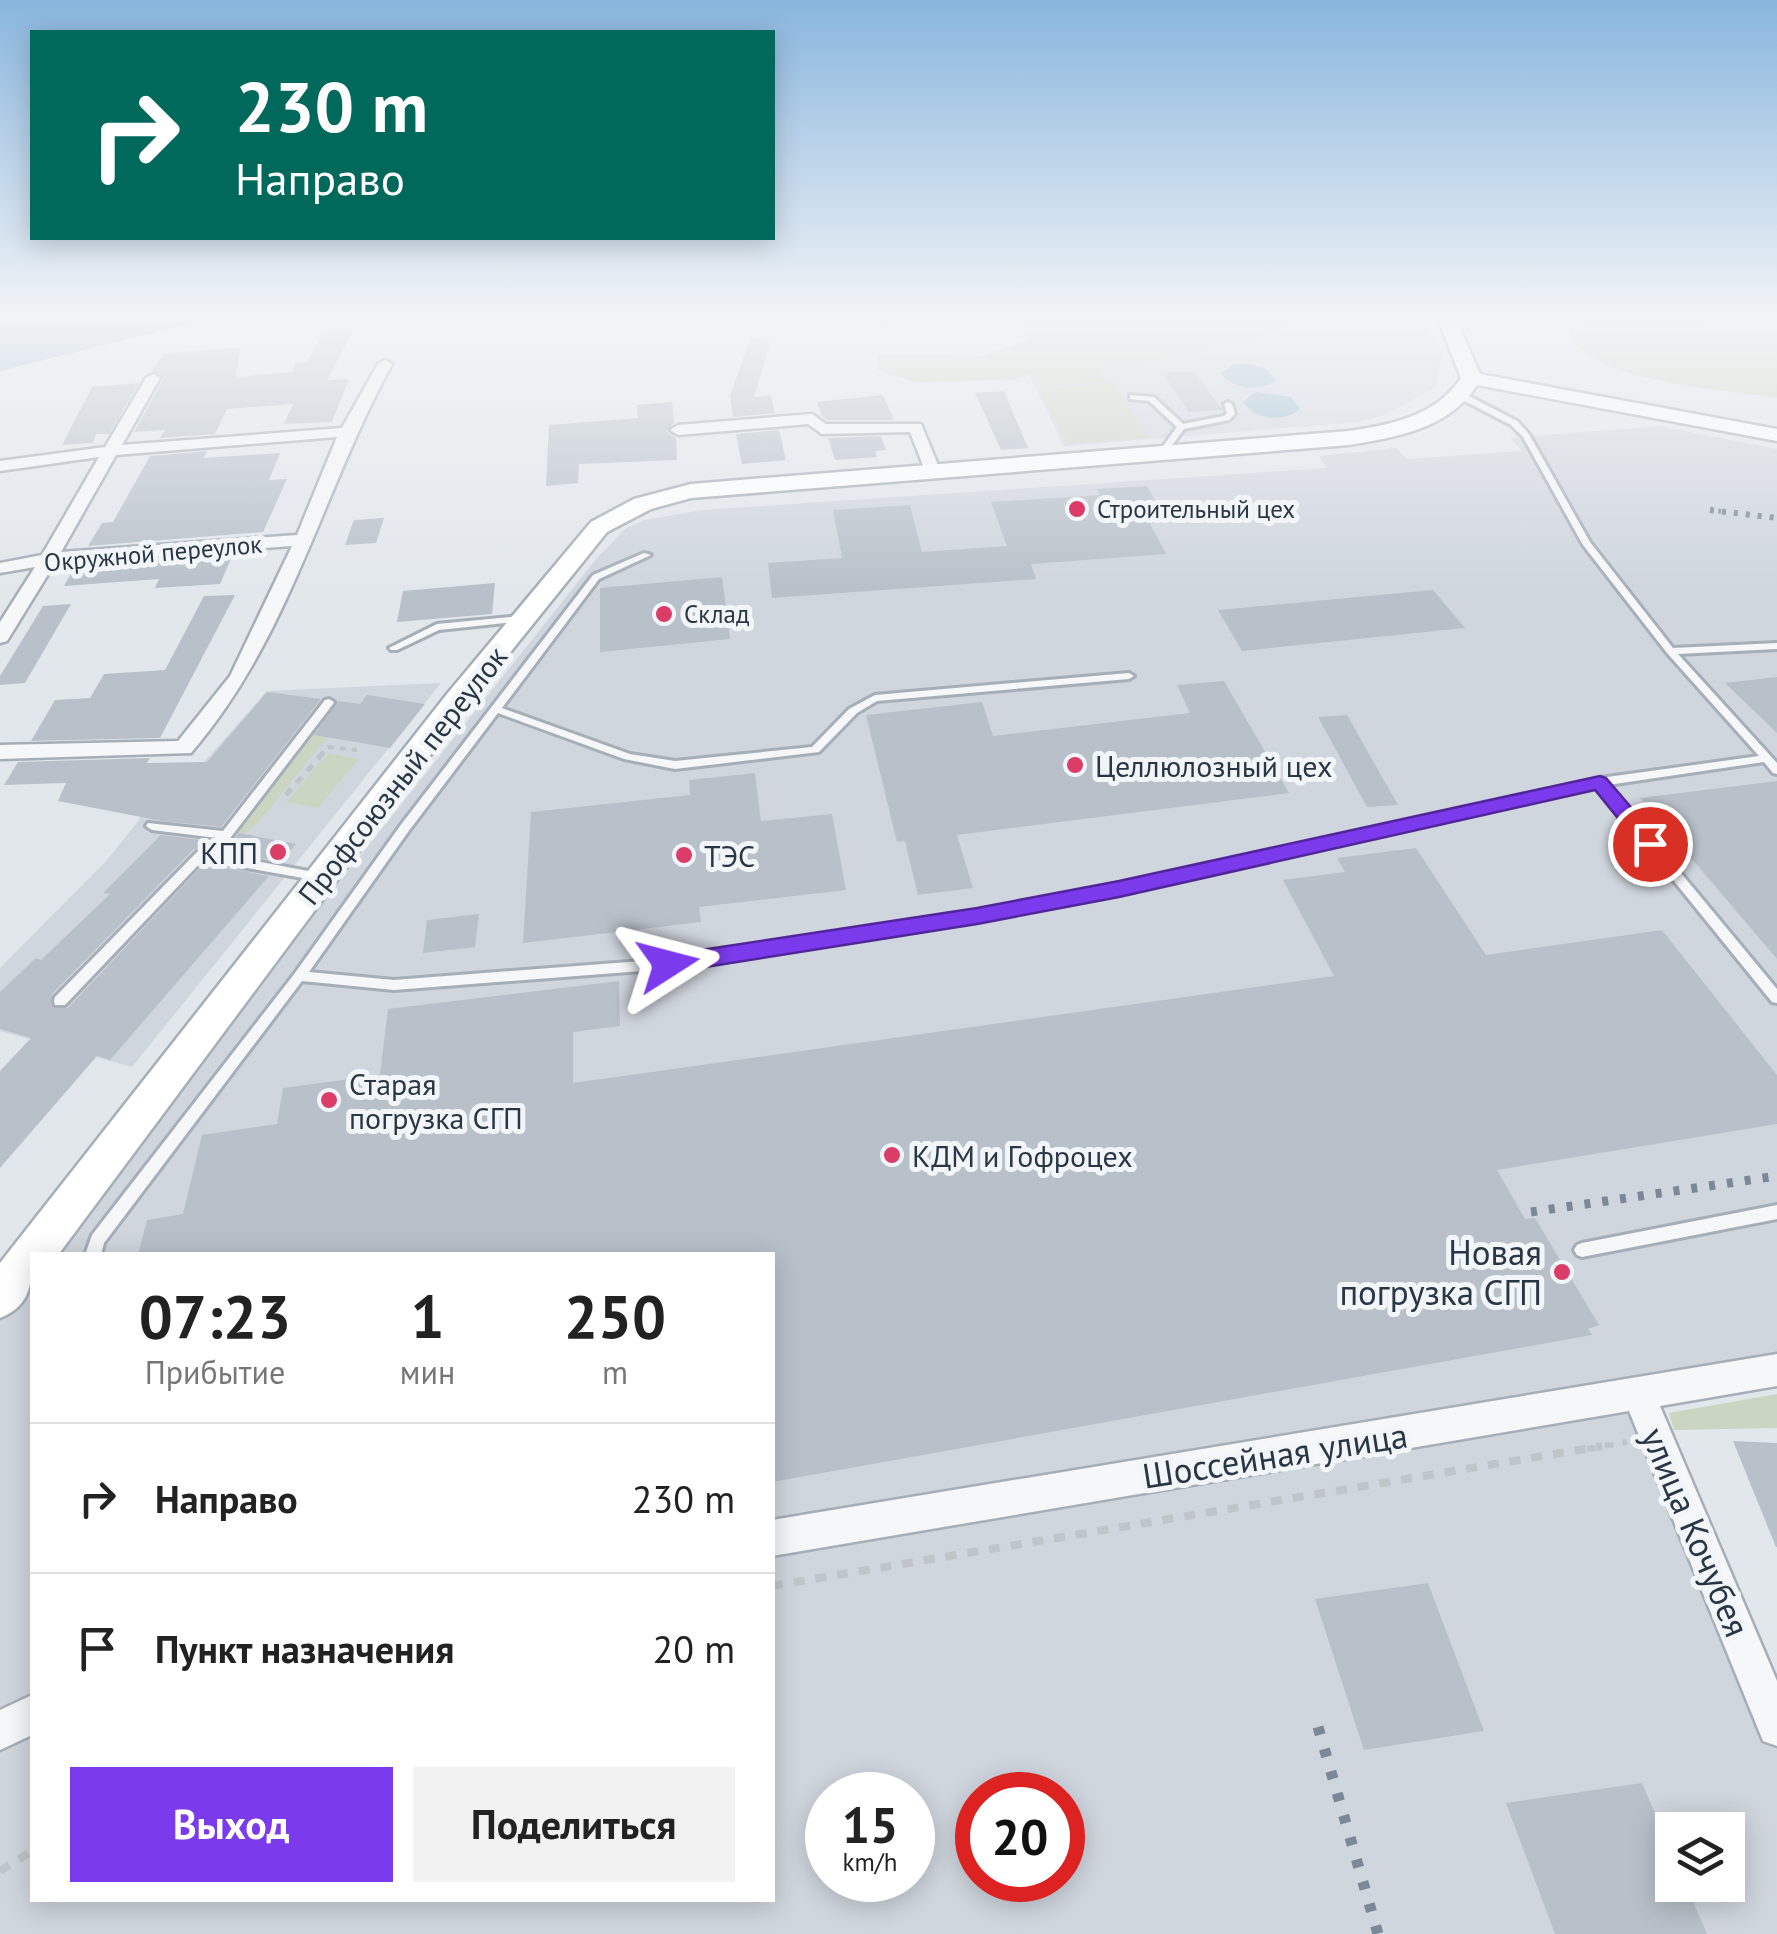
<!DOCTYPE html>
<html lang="ru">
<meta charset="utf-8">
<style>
:root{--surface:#fff;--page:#f2f2f2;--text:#222;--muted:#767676;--line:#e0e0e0;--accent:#7c3aed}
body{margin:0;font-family:"PT Sans",sans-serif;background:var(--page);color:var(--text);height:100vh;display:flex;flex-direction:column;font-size:38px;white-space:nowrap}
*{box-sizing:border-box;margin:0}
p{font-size:32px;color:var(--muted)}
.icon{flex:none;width:55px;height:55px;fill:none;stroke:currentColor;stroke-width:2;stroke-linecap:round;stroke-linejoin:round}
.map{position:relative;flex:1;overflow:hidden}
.panel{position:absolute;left:30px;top:1252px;width:745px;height:650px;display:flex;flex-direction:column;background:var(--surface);border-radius:0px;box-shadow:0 5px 25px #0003}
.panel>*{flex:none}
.guide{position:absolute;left:30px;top:30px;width:745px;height:210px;border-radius:0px;box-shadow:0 5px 25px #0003;background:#00695c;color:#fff;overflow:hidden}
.controls{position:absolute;left:1655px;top:1812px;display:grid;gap:20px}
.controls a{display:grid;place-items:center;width:90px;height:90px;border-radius:0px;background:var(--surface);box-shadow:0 5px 25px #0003;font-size:50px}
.speed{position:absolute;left:805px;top:1772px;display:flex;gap:20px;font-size:50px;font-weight:700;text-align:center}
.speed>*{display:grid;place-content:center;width:130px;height:130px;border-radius:50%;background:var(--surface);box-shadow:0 5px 25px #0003;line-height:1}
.speed small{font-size:25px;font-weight:400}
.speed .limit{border:15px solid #d22;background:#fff;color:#111}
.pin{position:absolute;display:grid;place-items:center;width:85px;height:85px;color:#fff;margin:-42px;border:5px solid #fff;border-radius:50%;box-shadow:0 2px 10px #0007}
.me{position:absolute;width:110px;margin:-55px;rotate:81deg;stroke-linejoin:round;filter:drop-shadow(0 0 8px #0008)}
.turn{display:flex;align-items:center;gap:35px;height:210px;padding:0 40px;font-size:45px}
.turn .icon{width:130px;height:130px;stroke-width:2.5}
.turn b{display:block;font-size:70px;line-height:85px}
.eta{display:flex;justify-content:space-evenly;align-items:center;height:170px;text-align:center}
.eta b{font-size:60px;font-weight:700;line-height:70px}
.primary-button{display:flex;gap:20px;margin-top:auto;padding:20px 40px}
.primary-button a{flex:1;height:115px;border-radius:0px;background:var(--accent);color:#fff;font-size:40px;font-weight:700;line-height:115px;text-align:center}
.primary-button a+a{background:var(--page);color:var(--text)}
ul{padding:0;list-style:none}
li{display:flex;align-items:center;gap:30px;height:150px;padding:0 40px;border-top:2px solid var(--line)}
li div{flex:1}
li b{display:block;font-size:38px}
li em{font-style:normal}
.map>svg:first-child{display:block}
</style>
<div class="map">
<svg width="1777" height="1934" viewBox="0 0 1777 1934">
<rect width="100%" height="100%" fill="#e2e7ec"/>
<g fill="#d0d6de" fill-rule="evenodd">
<polygon points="1325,317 1420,317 1442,355 1436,387 1385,415 1360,422 1064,446 1028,373 1207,352"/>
<path d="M1659,426L1777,449V1370L1639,1392L1777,1727V1934H0V1308L32,1268V1900H772V1255H43L597,558L626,528L645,520L703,510L1327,468L1319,456L1397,448L1407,459L1522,451L1510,438ZM828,1795H912V1880H828ZM978,1795H1062V1880H978ZM1672,1830H1728V1885H1672Z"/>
<polygon points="441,683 132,1067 0,1031 0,968 107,860 136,824 175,764 204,762 267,691"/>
</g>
<g fill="#cad6c2">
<polygon points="1129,317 1325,317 1207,352 1098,368 1106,382 1043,387 1035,373 1013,380 916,382 877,370 879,354 983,356 1031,339 997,322"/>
<path d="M1581,317H1683L1777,332V398C1722,389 1611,384 1573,342L1570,329Z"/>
<polygon points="1114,383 1149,438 1068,444 1038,389"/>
<polygon points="311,732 330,734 260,821 243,835 234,828"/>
<polygon points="328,753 359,759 318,808 286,802"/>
<polygon points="1777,1394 1777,1428 1674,1430 1669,1413"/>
</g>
<g fill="#9abacf">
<polygon points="0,317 216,317 0,371"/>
<polygon points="756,317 1129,317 880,324"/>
<path d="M1251,364L1267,369L1276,380C1259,392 1233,390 1221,373L1233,365Z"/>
<path d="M1256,392L1291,397L1300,409C1283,423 1256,420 1243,402Z"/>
</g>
<g fill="#b8c1ca">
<polygon points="354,330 327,380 349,379 332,422 284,424 293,404 227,409 215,434 160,438 165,430 134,432 163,380 152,371 164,353 241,348 235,377 292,372 296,363 307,362 325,331"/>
<polygon points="751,337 770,343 754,397 771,396 775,413 733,417 730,396"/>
<polygon points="1194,371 1222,410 1189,412 1162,373"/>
<polygon points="139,383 109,434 96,434 93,443 62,445 92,387"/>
<polygon points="1004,391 1028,448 1001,450 975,393"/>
<polygon points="883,395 894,420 827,420 822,416 817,402"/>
<polygon points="672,402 674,423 666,431 676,438 677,460 579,464 578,483 546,486 549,425 638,418 637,405"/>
<polygon points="779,430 786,460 742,464 736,434"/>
<polygon points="881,436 886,450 875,451 877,457 835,460 828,438"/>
<polygon points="207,451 204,458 280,453 269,480 287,479 263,532 88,546 102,523 113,522 150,456"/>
<polygon points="1147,486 1164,517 1147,518 1166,554 1031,564 1036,579 772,598 768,563 842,558 833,510 910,505 922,552 1007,546 991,502 1100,495 1097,489"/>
<polygon points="384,518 376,543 345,545 354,520"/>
<polygon points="233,554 220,584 155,588 159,579 64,586 76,565"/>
<polygon points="722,577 730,639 600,652 600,588"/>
<polygon points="495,583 492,614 397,622 403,591"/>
<polygon points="1433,590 1465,628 1242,651 1218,610"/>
<polygon points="235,595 160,738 31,741 55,700 90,698 104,674 165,670 204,596"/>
<polygon points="71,604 25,683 0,685 0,676 43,606"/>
<polygon points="1777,677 1777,733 1725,683"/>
<polygon points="1224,681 1289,793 957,835 973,888 918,895 905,841 897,842 866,715 982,702 993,736 1190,713 1177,685"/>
<polygon points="267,692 321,699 221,827 162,821 58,801 66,783 4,785 18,762 150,758 147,763 207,762"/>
<polygon points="367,695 425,704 390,748 314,735 338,701 360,704"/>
<polygon points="1347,715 1398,805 1367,807 1318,717"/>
<polygon points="755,773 761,821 832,814 846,890 699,907 701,922 523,943 531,812 690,795 689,780"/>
<polygon points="1777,781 1777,959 1640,798"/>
<polygon points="239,833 296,844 281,862 225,851"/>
<polygon points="161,835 210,841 205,848 194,849 52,994 53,1008 68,1008 204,864 269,876 110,1060 97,1056 0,1168 0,1071 31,1038 0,1029 0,992 36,958 41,960 110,894 103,893"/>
<polygon points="1416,848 1486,955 1662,930 1777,1075 1777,1124 1497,1170 1525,1219 1535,1218 1599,1325 1588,1329 1592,1335 772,1482 772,1255 138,1255 147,1220 183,1214 202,1135 277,1124 283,1088 380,1075 388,1009 619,981 620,1026 573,1032 573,1083 1334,976 1283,880 1345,872 1337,858"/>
<polygon points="479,914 475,947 423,953 427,920"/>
<polygon points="1733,1441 1777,1443 1777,1547 1776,1547"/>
<polygon points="1428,1583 1484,1731 1364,1750 1315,1599"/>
<polygon points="1642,1783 1672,1853 1672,1885 1686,1885 1707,1934 1555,1934 1506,1803"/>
</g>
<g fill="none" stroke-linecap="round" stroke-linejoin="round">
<g stroke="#a6aeb7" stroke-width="6">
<g id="service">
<polygon points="1457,393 1463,393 1517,421 1529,434 1590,542 1673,648 1777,643 1777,649 1678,654 1777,763 1777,774 1773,773 1764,762 1608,785 1777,989 1777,1003 1772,1002 1597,786 1154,886 977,921 668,969 394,990 302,981 104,1243 101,1255 85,1255 92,1235 295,973 400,826 593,575 644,553 651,555 599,579 502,708 630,754 675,761 812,747 849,709 875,695 1129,673 1134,676 1129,679 877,701 857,713 819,752 675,769 624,759 498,713 408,832 309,972 394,980 668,959 977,911 1154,878 1600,778 1759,756 1667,653 1583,545 1523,437 1511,425 1457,397"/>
<polygon points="1130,395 1154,397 1183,424 1224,416 1227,413 1224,404 1228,402 1232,404 1235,414 1229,420 1184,429 1165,455 1162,455 1158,453 1177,427 1149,401 1130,399"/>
<polygon points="521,616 524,617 524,621 439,630 397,650 391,650 389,648 437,624"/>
<polygon points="329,699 334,702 333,704 218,854 319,873 325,877 323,880 319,881 203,860 65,1005 55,1005 54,1001 55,997 197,852 207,852 217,838 152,830 146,826 148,823 223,831 325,700"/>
<polygon points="1777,1205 1777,1219 1582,1257 1577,1255 1574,1250 1577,1245 1582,1243"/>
</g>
</g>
<g stroke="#a6aeb7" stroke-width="5">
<g id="minor">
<path d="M385,360L392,364C321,494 290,638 191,753L0,759V745L178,741L230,676L292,546L55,563L7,641L0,643V622L35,567L0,573V563L42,555L99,457L0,471V461L105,447L146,378L153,374L160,378L122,445L342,428L378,364ZM337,437L297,535L61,552L116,455Z"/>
<polygon points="812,414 826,424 921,424 940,470 926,473 910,432 822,434 808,424 678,435 670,430 678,425"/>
<polygon points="1777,1354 1777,1386 1660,1406 1777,1681 1777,1746 1763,1741 1629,1411 772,1556 772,1520"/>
<polygon points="32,1695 32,1735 0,1750 0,1710"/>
</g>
</g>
<g stroke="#a6aeb7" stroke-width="5">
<path id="secondary" d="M1437,317H1455L1480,374L1777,429V441L1477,385C1449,429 1396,437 1349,445L691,498L651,509L607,532L467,706L58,1255H32C32,1285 30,1306 0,1318V1263L447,694L591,522L634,499L691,484L1349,431C1390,425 1436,416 1461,378Z"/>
</g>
<polyline stroke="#c0c5ca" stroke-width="4" stroke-dasharray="6 6" stroke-linecap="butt" points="320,756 328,747 357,750"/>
<polyline stroke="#c0c5ca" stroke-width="5" stroke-dasharray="8 8" stroke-linecap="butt" points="286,795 323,753"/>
<polyline stroke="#c0c5ca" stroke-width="6" stroke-dasharray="9 9" stroke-linecap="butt" points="1587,1449 1627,1442"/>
<g stroke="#c0c5ca" stroke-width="8" stroke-dasharray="11 11" stroke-linecap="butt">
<polyline points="772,1586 1602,1446"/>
<polyline points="0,1871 32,1851"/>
</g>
<use href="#service" fill="#f5f7f9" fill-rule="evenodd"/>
<use href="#minor" fill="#f5f7f9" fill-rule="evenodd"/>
<use href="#secondary" fill="#fff" fill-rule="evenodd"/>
<polyline stroke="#7a8897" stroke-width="5" stroke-dasharray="2.5 6" stroke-linecap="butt" points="1710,510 1726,512"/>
<polyline stroke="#7a8897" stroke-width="6" stroke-dasharray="4 8" stroke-linecap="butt" points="1710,510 1777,518"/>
<polyline stroke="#7a8897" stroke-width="9" stroke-dasharray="6 12" stroke-linecap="butt" points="1531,1212 1777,1176"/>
<polyline stroke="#7a8897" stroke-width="11" stroke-dasharray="8 15" stroke-linecap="butt" points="1318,1727 1378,1934"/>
</g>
<linearGradient id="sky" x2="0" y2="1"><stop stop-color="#89b6de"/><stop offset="0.54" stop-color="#f2f4f6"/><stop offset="1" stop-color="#f2f4f6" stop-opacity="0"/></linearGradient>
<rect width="1777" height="588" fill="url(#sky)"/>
<polygon fill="#7c3aed" stroke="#51269a" stroke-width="2.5" points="1600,776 1606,778 1658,839 1661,844 1658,849 1643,849 1595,790 1119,897 977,924 668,973 657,964 668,955 977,908 1119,881"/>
<g fill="#dc3c68" stroke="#f2f6f9" stroke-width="4">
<circle cx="1077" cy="509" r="10"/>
<circle cx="664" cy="614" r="10"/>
<circle cx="1075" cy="765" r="10"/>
<circle cx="278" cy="852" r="10"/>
<circle cx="684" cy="855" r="10"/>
<circle cx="329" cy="1100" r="10"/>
<circle cx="892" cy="1155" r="10"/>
<circle cx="1562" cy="1272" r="10"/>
</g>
<g text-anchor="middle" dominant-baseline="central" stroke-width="10" stroke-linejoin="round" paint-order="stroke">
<g font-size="25" fill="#283646" stroke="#f2f6f9" text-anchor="start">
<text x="1097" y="509">Строительный цех</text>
<text x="684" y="614">Склад</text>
</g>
<g font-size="25" fill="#283646" stroke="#f2f6f9">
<text transform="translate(153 553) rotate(-5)">Окружной переулок</text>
</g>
<g font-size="30" fill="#283646" stroke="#f2f6f9" text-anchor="start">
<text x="1095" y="765">Целлюлозный цех</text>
<text x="258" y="852" text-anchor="end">КПП</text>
<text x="704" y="855">ТЭС</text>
<text x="349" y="1083">Старая<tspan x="349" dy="34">погрузка СГП</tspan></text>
<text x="912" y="1155">КДМ и Гофроцех</text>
</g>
<g font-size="30" fill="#283646" stroke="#f2f6f9">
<text transform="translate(402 775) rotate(-52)">Профсоюзный переулок</text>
</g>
<g font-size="35" fill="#283646" stroke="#f2f6f9" text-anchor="end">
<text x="1542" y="1252">Новая<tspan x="1542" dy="40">погрузка СГП</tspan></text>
</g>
<g font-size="35" fill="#283646" stroke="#f2f6f9">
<text transform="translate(1275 1455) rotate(-9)">Шоссейная улица</text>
<text transform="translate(1696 1532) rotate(67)">улица Кочубея</text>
</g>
</g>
</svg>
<div class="controls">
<a><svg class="icon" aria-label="layers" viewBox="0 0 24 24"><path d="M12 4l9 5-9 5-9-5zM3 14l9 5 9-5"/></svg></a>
</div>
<div class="speed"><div>15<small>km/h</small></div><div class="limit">20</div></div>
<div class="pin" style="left:1650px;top:844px;background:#d93025"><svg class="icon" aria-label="arrive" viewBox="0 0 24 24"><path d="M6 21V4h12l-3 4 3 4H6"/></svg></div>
<svg class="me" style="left:668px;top:964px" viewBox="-20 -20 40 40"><path d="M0-17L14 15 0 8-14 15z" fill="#7c3aed" stroke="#fff" stroke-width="4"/></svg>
<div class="guide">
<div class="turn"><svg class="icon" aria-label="right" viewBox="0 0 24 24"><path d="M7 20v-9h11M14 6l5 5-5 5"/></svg><div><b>230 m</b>Направо</div></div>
</div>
<section class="panel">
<div class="eta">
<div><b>07:23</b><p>Прибытие</p></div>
<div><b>1</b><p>мин</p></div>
<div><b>250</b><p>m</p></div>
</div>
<ul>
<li><svg class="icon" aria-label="right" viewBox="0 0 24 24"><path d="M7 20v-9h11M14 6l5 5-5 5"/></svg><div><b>Направо</b></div><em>230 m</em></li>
<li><svg class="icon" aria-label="arrive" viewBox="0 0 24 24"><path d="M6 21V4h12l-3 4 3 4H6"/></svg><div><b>Пункт назначения</b></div><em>20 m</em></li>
</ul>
<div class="primary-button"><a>Выход</a><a>Поделиться</a></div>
</section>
</div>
